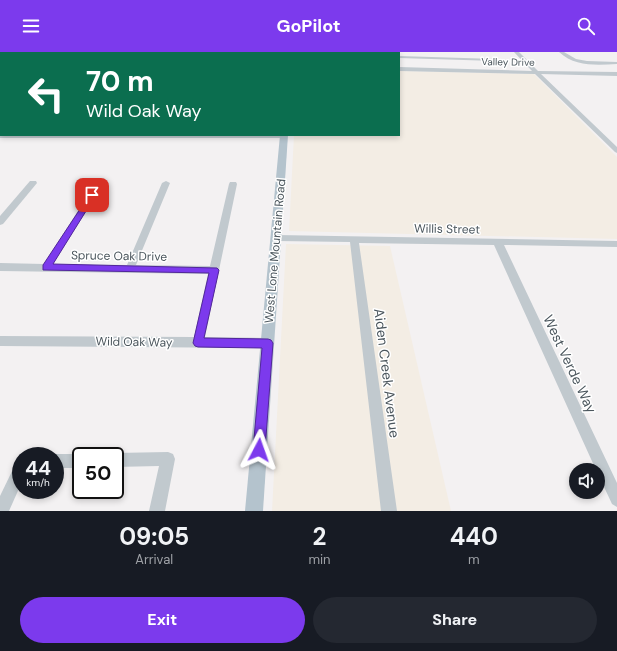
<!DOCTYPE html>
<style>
:root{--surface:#171b24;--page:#242831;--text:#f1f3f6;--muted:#9ea1a6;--accent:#7c3aed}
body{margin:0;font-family:"DM Sans",sans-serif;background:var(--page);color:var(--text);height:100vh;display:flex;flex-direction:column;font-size:15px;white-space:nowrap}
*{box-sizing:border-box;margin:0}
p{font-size:13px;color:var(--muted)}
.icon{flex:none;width:22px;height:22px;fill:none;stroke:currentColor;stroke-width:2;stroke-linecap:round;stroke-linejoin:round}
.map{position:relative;height:459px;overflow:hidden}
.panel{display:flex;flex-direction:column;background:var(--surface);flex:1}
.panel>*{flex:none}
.hud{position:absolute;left:0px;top:0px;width:400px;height:84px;box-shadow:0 2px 6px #0003;background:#0b6e4f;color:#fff;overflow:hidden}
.buttons{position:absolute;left:569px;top:411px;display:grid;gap:8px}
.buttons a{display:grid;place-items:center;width:36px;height:36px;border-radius:50%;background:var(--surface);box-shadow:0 2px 6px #0003;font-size:20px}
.speed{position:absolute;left:12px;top:395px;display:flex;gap:8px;font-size:20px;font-weight:700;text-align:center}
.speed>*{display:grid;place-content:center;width:52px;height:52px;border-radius:50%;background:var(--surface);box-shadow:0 2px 6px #0003;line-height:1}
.speed small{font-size:10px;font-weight:400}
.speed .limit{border:2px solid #111;border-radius:6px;background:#fff;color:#111}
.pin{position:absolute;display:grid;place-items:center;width:34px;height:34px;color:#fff;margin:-17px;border-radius:8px;box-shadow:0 2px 6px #0006}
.me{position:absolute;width:44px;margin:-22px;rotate:4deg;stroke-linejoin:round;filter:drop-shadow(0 0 3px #0008)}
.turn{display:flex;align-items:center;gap:14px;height:84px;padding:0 20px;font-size:18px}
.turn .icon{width:52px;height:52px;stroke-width:2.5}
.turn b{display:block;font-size:28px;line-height:34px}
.eta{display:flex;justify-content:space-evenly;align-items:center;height:68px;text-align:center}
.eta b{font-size:24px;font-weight:700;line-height:28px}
.button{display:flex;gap:8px;margin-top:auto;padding:8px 20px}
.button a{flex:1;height:46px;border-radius:24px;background:var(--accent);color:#fff;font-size:16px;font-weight:700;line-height:46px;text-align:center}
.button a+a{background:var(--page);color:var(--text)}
header{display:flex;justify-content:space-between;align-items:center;height:52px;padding:0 20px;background:var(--accent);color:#fff;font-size:18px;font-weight:700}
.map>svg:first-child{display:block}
</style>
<header><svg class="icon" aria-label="menu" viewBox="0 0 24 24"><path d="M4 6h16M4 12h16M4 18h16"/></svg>GoPilot<svg class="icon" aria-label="search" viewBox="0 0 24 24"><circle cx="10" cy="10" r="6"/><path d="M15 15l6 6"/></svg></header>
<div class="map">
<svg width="617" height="459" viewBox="0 0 617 459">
<rect width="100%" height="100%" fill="#f3f1f2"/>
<g fill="#f3ede4">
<polygon points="399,19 534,22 617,105 617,187 289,179 294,83 399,83"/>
<polygon points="286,192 390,194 451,459 272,459"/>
</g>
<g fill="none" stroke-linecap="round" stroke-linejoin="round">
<g fill="#c1c9ce" fill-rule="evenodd">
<rect x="46" y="0" width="4" height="1"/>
<rect x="201" y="0" width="4" height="1"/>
<rect x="317" y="0" width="4" height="1"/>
<rect x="360" y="0" width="4" height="1"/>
<polygon points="514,0 519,0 538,19 617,20 617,24 541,22 617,95 617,101 615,100 535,22 399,19 399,15 532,19"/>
<path d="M559,0H564L576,7L587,9L617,10V12C597,13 575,15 559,0Z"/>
<polygon points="399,4 496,7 498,8 496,9 399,6"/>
<rect x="0" y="14" width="1" height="4"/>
<polygon points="1,41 1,45 0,46 0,42"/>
<polygon points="0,82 287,83 287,84 284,86 0,86"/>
<polygon points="30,129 36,129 37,131 3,172 0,173 0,164"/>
<polygon points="97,129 103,129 104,131 53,212 127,213 162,131 166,129 170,131 136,213 210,214 229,132 230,130 236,130 237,132 205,285 268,286 272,287 274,291 272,295 268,296 0,294 0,284 194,285 208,222 0,219 0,211 44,212"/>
<polygon points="277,183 617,189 617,195 504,193 617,431 617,455 612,452 598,422 598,418 596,418 494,193 359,191 397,459 381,459 350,190 277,189 273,186"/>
<polygon points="168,400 173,402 175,407 165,459 149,459 159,414 115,415 115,404 110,404 115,401"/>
<polygon points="55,402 81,402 86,404 81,404 81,416 55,416 55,404 50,404"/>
<polygon points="21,409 21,432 9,459 0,459 0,444 16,411"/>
</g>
<g fill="#b4c3cd" fill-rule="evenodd">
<rect x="287" y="0" width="6" height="1"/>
<polygon points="280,83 288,83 263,459 245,459"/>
</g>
</g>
<polygon fill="#7c3aed" stroke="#51269a" points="92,141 96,143 53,212 217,216 219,218 204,286 268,287 271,288 273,291 265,398 263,403 259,404 255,403 253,398 262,296 198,295 195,294 193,291 209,221 43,218 43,213 90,142"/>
<g text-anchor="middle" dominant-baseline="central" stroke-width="3" stroke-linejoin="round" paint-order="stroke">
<g font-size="10" fill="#4b565d" stroke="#fff">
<text transform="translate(508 10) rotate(1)">Valley Drive</text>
</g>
<g font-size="12" fill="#4b565d" stroke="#fff">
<text transform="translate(447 177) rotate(1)">Willis Street</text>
<text transform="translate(275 199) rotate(-85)">West Lone Mountain Road</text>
<text transform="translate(119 204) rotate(1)">Spruce Oak Drive</text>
<text transform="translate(134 290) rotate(1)">Wild Oak Way</text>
</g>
<g font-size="14" fill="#4b565d" stroke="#fff">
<text transform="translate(570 312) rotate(65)">West Verde Way</text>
<text transform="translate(387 321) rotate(83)">Aiden Creek Avenue</text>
</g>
</g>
</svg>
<div class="buttons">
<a><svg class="icon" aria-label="sound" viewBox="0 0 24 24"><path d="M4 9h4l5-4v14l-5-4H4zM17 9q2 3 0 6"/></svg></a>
</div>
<div class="speed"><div>44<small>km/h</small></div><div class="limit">50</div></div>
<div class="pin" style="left:92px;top:143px;background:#d93025"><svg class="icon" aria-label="arrive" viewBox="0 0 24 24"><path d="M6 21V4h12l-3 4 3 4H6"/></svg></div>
<svg class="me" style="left:259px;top:398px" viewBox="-20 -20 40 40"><path d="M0-17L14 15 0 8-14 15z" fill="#7c3aed" stroke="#fff" stroke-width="4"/></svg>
<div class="hud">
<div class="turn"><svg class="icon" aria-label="left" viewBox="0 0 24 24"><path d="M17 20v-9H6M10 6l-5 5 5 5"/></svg><div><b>70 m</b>Wild Oak Way</div></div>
</div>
</div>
<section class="panel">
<div class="eta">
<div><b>09:05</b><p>Arrival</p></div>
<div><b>2</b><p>min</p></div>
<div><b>440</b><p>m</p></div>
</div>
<div class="button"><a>Exit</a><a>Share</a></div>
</section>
